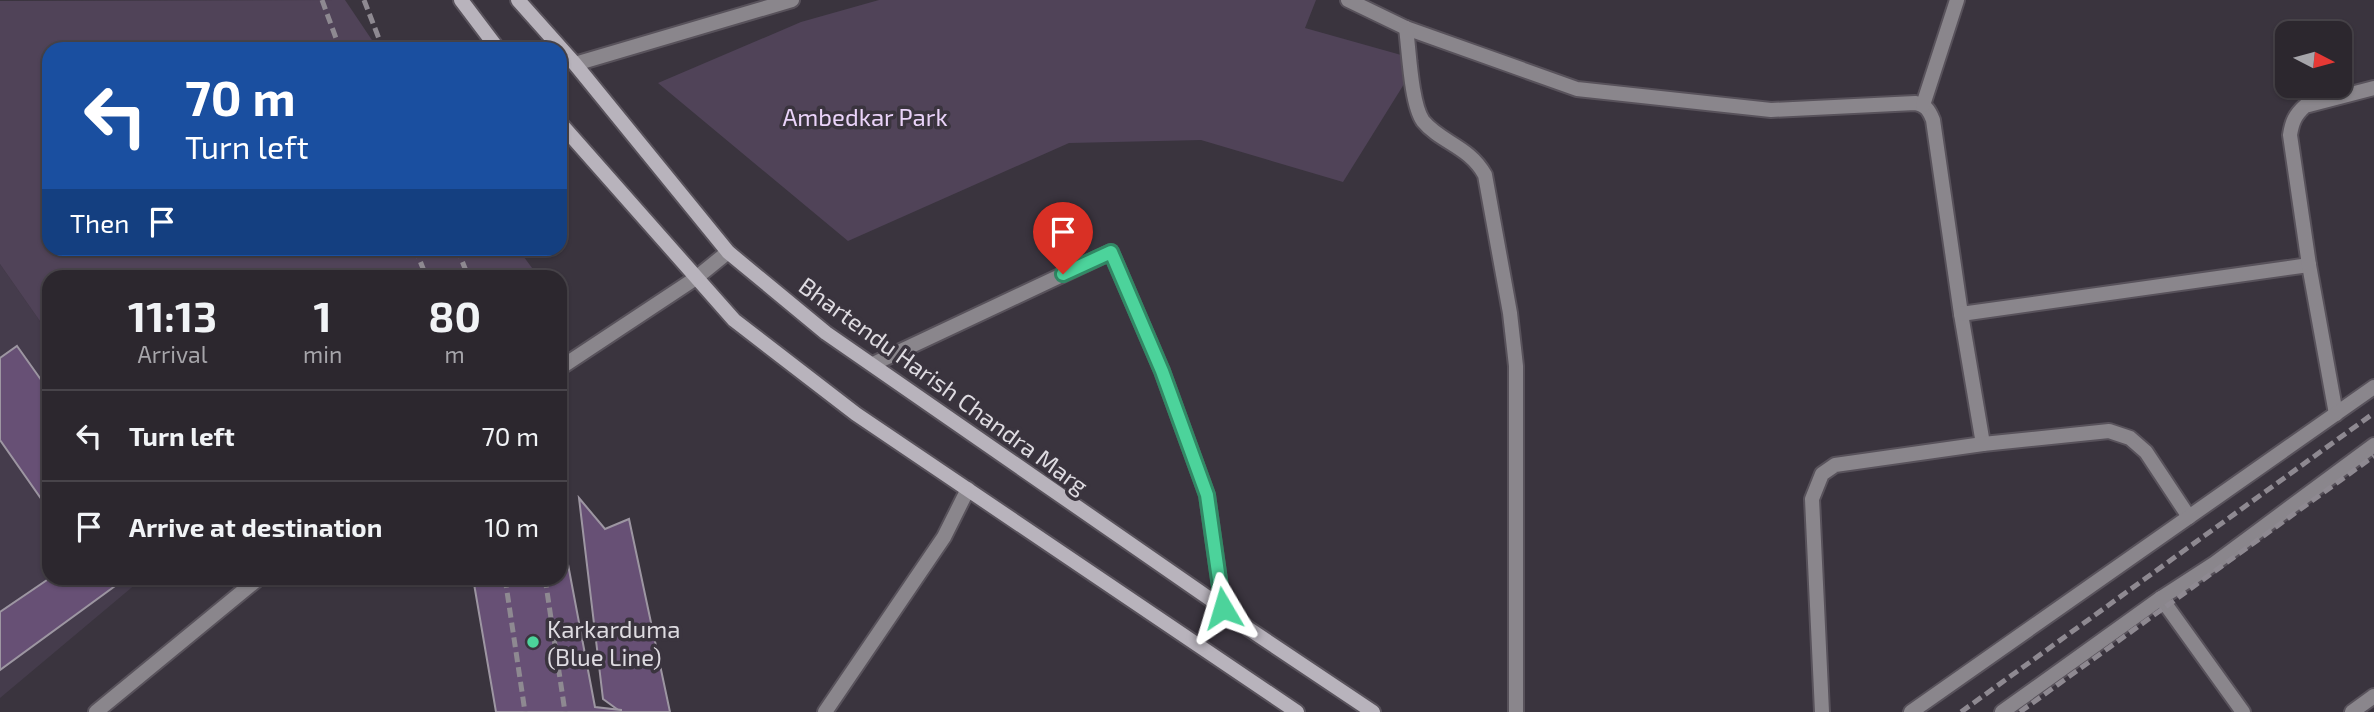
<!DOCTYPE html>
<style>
:root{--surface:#2c272e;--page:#38333a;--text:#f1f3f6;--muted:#a6a5aa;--line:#48444a}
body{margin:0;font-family:"Exo 2",sans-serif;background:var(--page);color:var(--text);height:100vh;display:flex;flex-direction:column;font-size:26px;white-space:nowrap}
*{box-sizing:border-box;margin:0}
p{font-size:23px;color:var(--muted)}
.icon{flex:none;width:38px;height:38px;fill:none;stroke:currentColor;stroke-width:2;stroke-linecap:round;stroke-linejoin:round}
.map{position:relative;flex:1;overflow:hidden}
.panel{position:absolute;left:42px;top:270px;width:525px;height:315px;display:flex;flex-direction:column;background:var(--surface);border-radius:21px;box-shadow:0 2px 5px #0004,0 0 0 2px var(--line)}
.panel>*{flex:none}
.top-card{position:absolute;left:42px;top:42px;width:525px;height:214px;border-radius:21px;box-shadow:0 2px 5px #0004,0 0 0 2px var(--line);background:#1a4fa0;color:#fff;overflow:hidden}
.needle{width:46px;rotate:96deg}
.controls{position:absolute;left:2275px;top:21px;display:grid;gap:14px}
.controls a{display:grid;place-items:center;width:77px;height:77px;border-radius:14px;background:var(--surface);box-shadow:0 2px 5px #0004,0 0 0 2px var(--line);font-size:35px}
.pin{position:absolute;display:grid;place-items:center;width:60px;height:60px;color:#fff;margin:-72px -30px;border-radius:50% 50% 50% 0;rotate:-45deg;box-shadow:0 0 7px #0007}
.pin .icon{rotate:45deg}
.me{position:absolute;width:77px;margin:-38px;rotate:353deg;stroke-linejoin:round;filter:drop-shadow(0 0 5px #0008)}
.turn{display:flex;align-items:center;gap:24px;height:147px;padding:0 28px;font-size:32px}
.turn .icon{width:91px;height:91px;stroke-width:2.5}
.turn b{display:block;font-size:49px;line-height:60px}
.then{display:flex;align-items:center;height:66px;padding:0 28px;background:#0003;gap:14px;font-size:26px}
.eta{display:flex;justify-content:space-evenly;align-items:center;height:119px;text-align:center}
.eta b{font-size:42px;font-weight:700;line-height:49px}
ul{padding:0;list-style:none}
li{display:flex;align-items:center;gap:21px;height:91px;padding:0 28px;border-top:2px solid var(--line)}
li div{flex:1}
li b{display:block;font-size:26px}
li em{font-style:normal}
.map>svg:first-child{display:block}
</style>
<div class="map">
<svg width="2374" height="712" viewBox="0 0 2374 712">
<rect width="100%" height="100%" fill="#3a343e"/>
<polygon fill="#453c4c" points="0,264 49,334 49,578 143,578 0,698"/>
<g fill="#504358">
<polygon points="345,0 378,49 49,49 49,248 518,249 538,276 49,276 49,334 0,264 0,1"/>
<polygon points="879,0 1316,0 1305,28 1419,60 1343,182 1201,140 1069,143 848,241 658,83 801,22"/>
</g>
<g fill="#675075" stroke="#9d96a2" stroke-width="2">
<polygon points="17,346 49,391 49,510 0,440 0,358"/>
<polygon points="579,498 605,529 629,519 670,712 621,712 603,699"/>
<polygon points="560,522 595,707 621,710 621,712 496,712 473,578 560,578"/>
<polygon points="50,578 126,578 0,670 0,612"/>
</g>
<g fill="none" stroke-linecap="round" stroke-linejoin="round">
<g stroke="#58525b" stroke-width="18">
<polyline id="service" points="825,712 944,537 968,489"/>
</g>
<g stroke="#58525b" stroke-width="18">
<g id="minor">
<path d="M1348,0L1406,28L1577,89L1771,110L1915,103C1926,105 1929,110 1933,120L1961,314L1983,444"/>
<path d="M1406,28C1409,50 1411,104 1423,121C1441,143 1469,146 1485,175L1510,313L1516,366V712"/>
<polyline points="575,64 792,0"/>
<polyline points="1923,105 1957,0"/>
<polyline points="1961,314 2309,265"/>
<polyline points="873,364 1111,252 1162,371 1207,495 1223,608"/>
<polyline points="560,368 696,278 728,252"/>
<path d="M2336,414L2309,265L2290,135C2292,122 2295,115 2305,106L2374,88"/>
<polyline points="2161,598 2243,712"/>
<polyline points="96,712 259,578"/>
<polyline points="1822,712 1812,499 1822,474 1835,465 1983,444 2109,431 2130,438 2146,452 2189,517"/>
<polyline points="2352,712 2374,696"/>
</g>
</g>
<g stroke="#58525b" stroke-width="18">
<g id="tertiary">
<polyline points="1911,712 2374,387"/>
<polyline points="2002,712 2161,598 2215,563 2374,445"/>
</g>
</g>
<g stroke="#58525b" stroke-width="18">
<g id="secondary">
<polyline points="461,0 498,49"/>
<polyline points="518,0 575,64 728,252 826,333 1223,608 1249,629 1373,712"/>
<polyline points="560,123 734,320 856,414 1297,712"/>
</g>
</g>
<use href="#service" stroke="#8a868c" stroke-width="14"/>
<use href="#minor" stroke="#8a868c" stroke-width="14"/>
<use href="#tertiary" stroke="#8a868c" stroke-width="14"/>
<use href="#secondary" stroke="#b8b3bc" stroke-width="14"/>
<g stroke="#8e8991" stroke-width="5" stroke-dasharray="10 5" stroke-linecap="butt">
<polyline points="322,0 340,49"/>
<polyline points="364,0 383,49"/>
<polyline points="415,248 426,276"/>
<polyline points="457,248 468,276"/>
<polyline points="505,578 525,712"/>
<polyline points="545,578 565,712"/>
<polyline points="1961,712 2374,413"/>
<polyline points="2020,712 2374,456"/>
</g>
</g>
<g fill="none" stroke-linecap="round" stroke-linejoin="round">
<g stroke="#318965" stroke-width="18">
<polyline id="route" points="1063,274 1111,252 1162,371 1207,495 1223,608"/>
</g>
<use href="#route" stroke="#4cd39b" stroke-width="12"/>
</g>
<circle fill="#4cd39b" stroke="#3a343e" stroke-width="2.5" cx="533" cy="642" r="7"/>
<g text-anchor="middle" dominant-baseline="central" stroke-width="7" stroke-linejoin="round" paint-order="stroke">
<g font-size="24" fill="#ead3f9" stroke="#3a343e">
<text x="865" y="116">Ambedkar Park</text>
</g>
<g font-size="24" fill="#dedbe1" stroke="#3a343e">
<text transform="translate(944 385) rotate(36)">Bhartendu Harish Chandra Marg</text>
</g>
<g font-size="24" fill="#dedbe1" stroke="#3a343e" text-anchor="start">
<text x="547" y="628">Karkarduma<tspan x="547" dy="28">(Blue Line)</tspan></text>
</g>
</g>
</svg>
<div class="controls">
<a><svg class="needle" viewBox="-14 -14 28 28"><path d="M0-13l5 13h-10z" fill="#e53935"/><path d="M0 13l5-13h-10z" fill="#a6a5aa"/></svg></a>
</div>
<div class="pin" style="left:1063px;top:274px;background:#d93025"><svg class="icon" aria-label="arrive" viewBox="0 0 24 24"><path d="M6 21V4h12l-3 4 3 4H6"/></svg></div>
<svg class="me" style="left:1223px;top:608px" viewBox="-20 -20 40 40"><path d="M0-17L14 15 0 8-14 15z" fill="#4cd39b" stroke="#fff" stroke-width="4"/></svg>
<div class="top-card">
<div class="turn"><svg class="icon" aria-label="left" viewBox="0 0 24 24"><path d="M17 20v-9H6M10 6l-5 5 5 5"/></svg><div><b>70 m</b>Turn left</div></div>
<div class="then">Then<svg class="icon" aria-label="arrive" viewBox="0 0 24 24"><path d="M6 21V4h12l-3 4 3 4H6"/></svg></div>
</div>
<section class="panel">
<div class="eta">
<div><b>11:13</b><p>Arrival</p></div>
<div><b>1</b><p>min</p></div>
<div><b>80</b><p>m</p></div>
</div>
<ul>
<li><svg class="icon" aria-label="left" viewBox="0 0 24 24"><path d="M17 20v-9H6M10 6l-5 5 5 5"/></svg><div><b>Turn left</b></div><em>70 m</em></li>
<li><svg class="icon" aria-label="arrive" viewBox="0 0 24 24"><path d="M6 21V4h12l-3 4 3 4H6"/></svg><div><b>Arrive at destination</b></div><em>10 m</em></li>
</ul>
</section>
</div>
